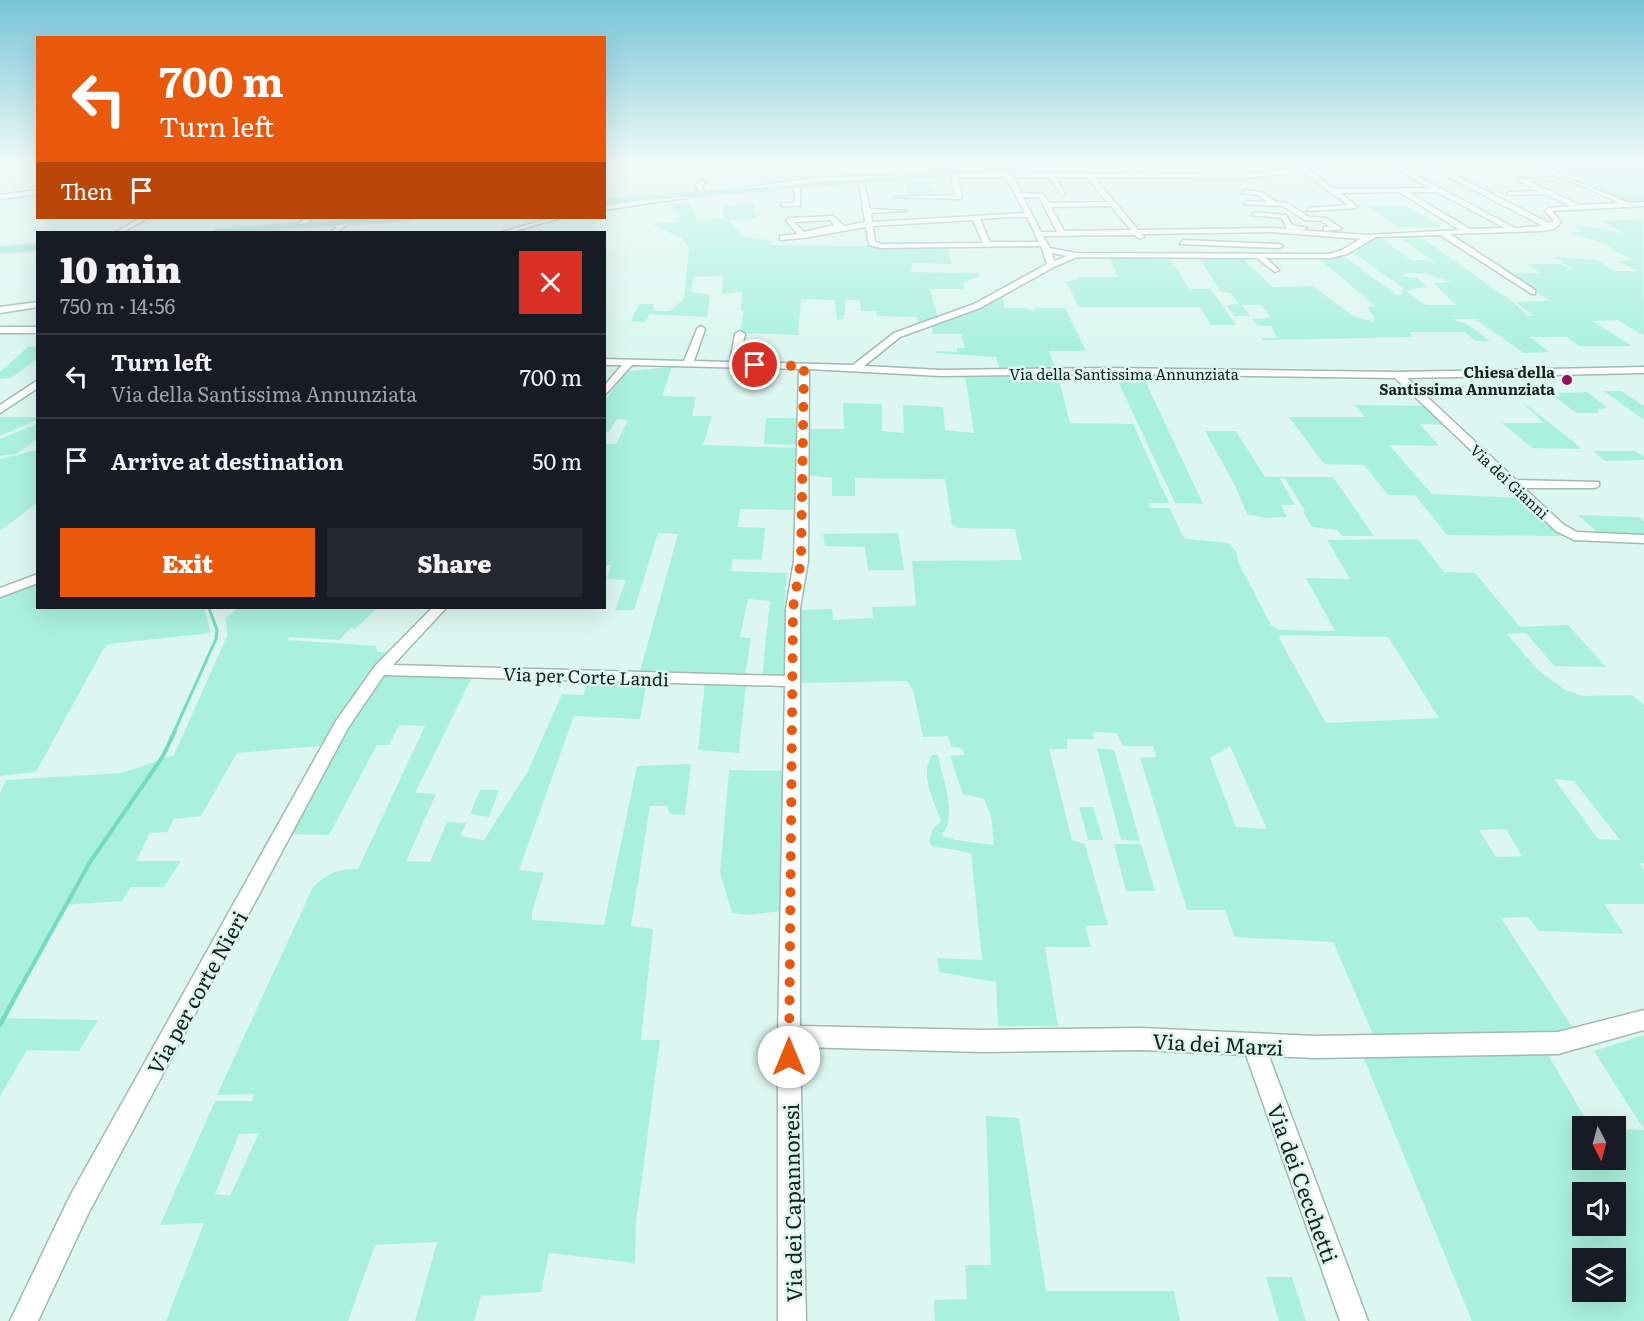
<!DOCTYPE html>
<meta charset="utf-8">
<style>
:root{--surface:#171b24;--page:#242831;--text:#f1f3f6;--muted:#9ea1a6;--line:#363941;--accent:#ea580c}
body{margin:0;font-family:Literata,serif;background:var(--page);color:var(--text);height:100vh;display:flex;flex-direction:column;font-size:22px;white-space:nowrap}
*{box-sizing:border-box;margin:0}
p{font-size:20px;color:var(--muted)}
.icon{flex:none;width:33px;height:33px;fill:none;stroke:currentColor;stroke-width:2;stroke-linecap:round;stroke-linejoin:round}
.map{position:relative;flex:1;overflow:hidden}
.side{position:absolute;left:36px;top:231px;width:570px;height:378px;display:flex;flex-direction:column;background:var(--surface);border-radius:0px;box-shadow:0 6px 24px #0002}
.side>*{flex:none}
.banner{position:absolute;left:36px;top:36px;width:570px;height:183px;border-radius:0px;box-shadow:0 6px 24px #0002;background:#ea580c;color:#fff;overflow:hidden}
.needle{width:39px;rotate:174deg}
.fabs{position:absolute;left:1572px;top:1116px;display:grid;gap:12px}
.fabs a{display:grid;place-items:center;width:54px;height:54px;border-radius:0px;background:var(--surface);box-shadow:0 6px 24px #0002;font-size:30px}
.pin{position:absolute;display:grid;place-items:center;width:51px;height:51px;color:#fff;margin:-26px;border:3px solid #fff;border-radius:50%;box-shadow:0 2px 6px #0007}
.me{position:absolute;width:66px;margin:-33px;rotate:0deg;stroke-linejoin:round;filter:drop-shadow(0 0 4px #0008)}
.turn{display:flex;align-items:center;gap:21px;height:126px;padding:0 24px;font-size:27px}
.turn .icon{width:78px;height:78px;stroke-width:2.5}
.turn b{display:block;font-size:42px;line-height:51px}
.then{display:flex;align-items:center;height:57px;padding:0 24px;background:#0003;gap:12px;font-size:22px}
.round{display:grid;place-items:center;flex:none;width:63px;height:63px;border-radius:0px;background:var(--page)}
.overview{display:flex;align-items:center;justify-content:space-between;height:102px;padding:0 24px}
h1{font-size:36px;font-weight:800;line-height:45px}
.cta{display:flex;gap:12px;margin-top:auto;padding:12px 24px}
.cta a{flex:1;height:69px;border-radius:0px;background:var(--accent);color:#fff;font-size:24px;font-weight:800;line-height:69px;text-align:center}
.cta a+a{background:var(--page);color:var(--text)}
ul{padding:0;list-style:none}
li{display:flex;align-items:center;gap:18px;height:84px;padding:0 24px;border-top:2px solid var(--line)}
li div{flex:1}
li b{display:block;font-size:22px}
li em{font-style:normal}
.map>svg:first-child{display:block}
</style>
<div class="map">
<svg width="1644" height="1321" viewBox="0 0 1644 1321">
<rect width="100%" height="100%" fill="#dcf7ef"/>
<g fill="#aaf1dd" fill-rule="evenodd">
<polygon points="1610,162 1635,162 1644,166 1644,175 1641,175 1644,177 1644,203 1632,204 1588,184 1588,179 1546,166 1615,165"/>
<polygon points="904,181 931,181 936,196 908,196"/>
<polygon points="689,203 697,219 724,218 723,206 754,203 756,218 728,220 742,236 772,241 769,245 948,247 951,264 913,263 911,272 979,273 980,276 964,282 963,289 930,289 938,319 919,325 917,317 877,316 876,311 861,311 860,300 846,300 844,319 837,320 835,300 801,299 798,335 740,333 744,311 741,311 742,291 722,294 723,276 694,277 691,292 710,295 707,317 649,314 646,322 631,321 639,304 654,304 653,311 670,311 684,299 689,248 681,238 652,224 681,222 671,204"/>
<polygon points="1364,205 1405,205 1442,227 1399,227"/>
<path d="M1643,219L1644,336L1618,320L1592,321L1632,346H1579L1567,337H1530L1549,352L1524,353L1475,319H1451L1467,324L1490,341H1476L1464,332H1409L1413,337L1263,340L1262,338H1277L1271,326H1258L1252,319L1271,318L1261,305H1242L1250,316H1234L1227,305L1239,304L1230,293L1221,292L1198,257H1241L1272,287L1313,286L1354,317L1373,321L1375,318L1367,307L1375,306L1317,257L1342,255L1397,295H1402L1401,290L1404,289L1354,253L1365,242L1378,236L1411,260H1427L1438,265L1396,234H1416L1513,302L1528,316H1533L1516,302L1550,301L1508,274L1540,273L1527,264H1560L1576,271L1553,257L1596,260L1616,271H1638L1619,261L1633,260L1602,243L1569,232H1586L1574,226C1592,226 1606,231 1623,233L1602,221ZM1409,273L1427,274L1451,282L1434,283L1456,305H1426L1406,291L1427,286L1417,278L1400,276Z"/>
<polygon points="1109,256 1169,257 1189,289 1211,289 1236,325 1211,325 1200,307 1079,307 1066,281 1077,280 1077,277 1118,277"/>
<polygon points="1002,297 1005,308 1025,308 1033,311 1037,308 1065,308 1086,351 1049,351 1056,370 1000,371 996,357 936,353 936,351 957,352 957,348 965,348 961,334 933,334 932,325 978,310"/>
<polygon points="37,346 37,359 11,378 0,379 0,372 28,347"/>
<polygon points="672,367 662,396 696,397 692,416 712,416 703,445 799,448 796,510 740,509 738,527 765,528 762,560 733,559 731,571 787,573 784,609 787,610 786,667 785,673 779,677 762,677 770,601 748,599 740,637 751,638 745,677 639,675 678,534 658,533 634,610 615,610 626,580 607,579 611,565 605,565 605,444 616,444 628,420 617,419 609,432 605,432 605,400 627,371"/>
<polygon points="1119,373 1142,374 1203,504 1175,503 1115,375"/>
<path d="M1058,375L1070,423L1133,424L1169,503H1149L1150,508H1170L1182,535L1187,539L1228,543L1237,553L1238,562L1271,625L1278,630L1335,631L1306,578L1350,579L1327,540L1418,539L1444,572L1475,573L1520,627L1568,625L1606,667L1554,666L1526,633L1507,634L1538,670L1565,690L1583,696L1632,695L1644,705V863H1639L1644,870V904H1604L1624,934L1539,931L1528,917L1501,918L1575,1031L1551,1035L1373,1034L1333,942L1235,937L1225,910H1187L1140,758L1156,757L1153,746H1123L1117,733L1093,732L1094,739H1067V749H1049L1072,840L1085,844L1108,925L1085,926L1091,947H1045L1058,1026H998L996,982L939,972L937,958L982,960L971,853L932,846L929,841L933,829L941,821C934,801 919,774 932,755H938C942,777 959,819 941,835L956,840L994,845L991,816L984,799L963,794L950,756L965,755L961,748L951,746L948,736L923,737L913,690L907,681L799,683V633L802,629L800,610L832,609L833,620L873,618L872,607L916,606L912,561L1022,560L1015,529L959,528L952,525L945,479L855,478V496H832V478L807,475L810,429H844L843,403L882,404V431L904,433L903,405L943,407L945,430L974,433L965,376ZM1281,635L1388,637L1439,718L1326,723L1279,638ZM1230,746L1267,829L1236,827L1210,758ZM1554,779L1574,781L1620,840L1598,839ZM1506,829L1522,856L1496,857L1479,830Z"/>
<polygon points="1604,391 1621,391 1644,406 1644,420"/>
<polygon points="1587,392 1608,408 1599,409 1597,413 1576,413 1554,396 1560,396 1558,393"/>
<polygon points="1521,401 1574,442 1581,449 1532,448 1502,423 1544,423"/>
<polygon points="1354,405 1429,406 1448,425 1420,424 1439,446 1389,445 1432,494 1525,498 1563,536 1447,535 1415,495 1388,495 1364,465 1324,464 1289,417 1365,417"/>
<polygon points="0,417 37,417 37,420 0,436"/>
<polygon points="766,418 798,418 799,445 764,444"/>
<polygon points="37,424 37,439 16,454 0,456 0,439"/>
<polygon points="1205,431 1236,431 1265,477 1333,477 1374,536 1342,536 1337,530 1312,527 1303,512 1305,511 1285,478 1280,479 1295,505 1281,505 1287,517 1264,518 1247,514 1235,486"/>
<polygon points="37,450 37,503 0,531 0,459"/>
<polygon points="1593,451 1635,451 1644,457 1644,460 1605,461"/>
<polygon points="1578,515 1639,517 1644,522 1644,536 1599,534"/>
<polygon points="898,533 904,570 868,570 865,547 825,546 823,534"/>
<polygon points="37,582 38,608 204,608 211,633 109,644 104,648 36,772 0,776 0,597"/>
<polygon points="238,608 377,608 355,629 351,628 339,640 289,637 288,640 376,646 377,652 386,652 320,746 237,753 201,816 174,819 167,832 150,833 136,861 181,861 164,887 131,887 122,901 65,905 2,1018 98,1020 79,1051 27,1050 0,1096 0,793 6,780 122,773 174,755 227,636 226,618"/>
<path d="M385,675H473L415,793L436,794L406,861L430,862L447,822L466,823L460,836L484,840L528,771L562,694L583,695L589,681H647L640,719L574,716L519,870L544,873L532,912V920L604,925L637,766L691,764L685,815L670,814L667,806H650L631,926L653,929L641,1040H660L636,1223L635,1263L549,1253L541,1292L481,1296L474,1321H415L437,1242L375,1245L348,1321H166L204,1223L160,1225L215,1101H252L254,1094L217,1095L313,887C328,873 338,869 358,869L425,726L399,725L389,745H377L329,835L288,834L352,716ZM259,1133L230,1196L215,1194L239,1134Z"/>
<polygon points="705,682 746,684 739,753 698,750"/>
<polygon points="1097,748 1114,750 1140,841 1121,840"/>
<polygon points="729,770 785,771 782,911 746,915 732,913 720,872"/>
<polygon points="480,790 499,790 489,817 470,814"/>
<polygon points="1079,807 1093,807 1103,840 1088,840"/>
<polygon points="1114,844 1141,844 1155,891 1126,891"/>
<path d="M1644,1035V1321H1472L1362,1054L1547,1053L1590,1126H1582V1160H1616V1129L1644,1130L1594,1051ZM1582,1192H1616V1226H1582ZM1582,1258H1616V1292H1582Z"/>
<polygon points="986,1116 1019,1118 1046,1291 1174,1291 1180,1321 935,1321 934,1300 967,1299 965,1265 991,1265"/>
<polygon points="1266,1277 1292,1277 1306,1321 1279,1321"/>
</g>
<g fill="none" stroke-linecap="round" stroke-linejoin="round">
<polyline stroke="#73dbc1" stroke-width="3" points="174,732 216,639 217,630 209,608"/>
<polyline stroke="#73dbc1" stroke-width="4" points="19,990 90,862 163,756 175,731"/>
<polyline stroke="#73dbc1" stroke-width="4.5" points="0,1025 20,988"/>
<g stroke="#a0bab2" stroke-width="3">
<g id="minor">
<path d="M1324,162H1335L1309,171L1334,189L1430,188L1383,162H1391L1515,228L1543,226L1420,162H1429L1549,223L1554,221L1545,211L1548,208L1571,206L1545,194L1507,195L1509,192L1539,191L1518,181V179L1557,177L1555,180L1528,181L1580,205L1620,203L1570,181V179L1629,203L1644,202V206L1552,211L1561,222L1554,229L1541,231L1450,234L1535,290V294H1532L1440,235L1376,237L1347,254L1330,258H1266L1279,270L1275,272L1257,258L1077,257L1054,267L980,308L900,337L864,366L941,370L1108,368L1398,372L1644,367V373L1407,378L1516,480L1599,482V486L1595,488H1524L1564,525L1577,532L1644,535V543L1574,540L1556,531L1395,378L1108,374L941,376L809,369L808,561L800,608V1026L981,1030L1141,1028L1315,1036L1558,1032L1644,1010V1030L1558,1054L1315,1058L1269,1056L1368,1321H1340L1246,1055L1141,1050L981,1052L800,1047L806,1321H778V1036L785,686L384,675L348,728L88,1214L38,1321H10L70,1196L336,721L375,666L432,608H446L393,665L785,676L786,608L794,561L799,369L632,365L604,396V386L622,365H604V359L684,361L697,329L701,326L705,329L694,361L730,362L735,334L740,331L745,334L739,362L853,365L894,333L974,304L1047,264L1041,246L881,248L869,245L866,227L803,238L780,240V236L797,234L786,220L789,218L833,216L844,226L865,222L859,182L861,180L821,181L730,193L728,190L821,177L903,176L905,179L863,180L870,209L907,211L871,213L872,222L1025,213L1006,177H958L962,197L959,199L893,197L955,195L952,177L946,175L949,173L1243,174L1304,168ZM1303,172L1348,205L1309,208L1307,211L1357,208V206L1340,193L1399,192L1460,230L1367,235L1272,228L1138,230L1094,177L1243,178ZM1013,177H1049L1062,196L1065,194L1055,177H1087L1107,202L1049,203L1043,194L1021,193ZM1408,192H1437L1505,228L1470,229ZM1023,197H1039L1057,232H1041ZM1111,206L1131,230L1064,231L1051,207ZM1008,217H1027L1039,242H990L980,219ZM830,220L834,225L804,232L794,222ZM973,220L983,243L882,244L875,242L873,226ZM1272,232L1360,239L1342,250L1330,254L1076,253L1050,248L1043,236L1134,235L1140,239L1144,237L1142,234ZM1052,253L1067,256L1054,261Z"/>
<polygon points="1532,162 1540,162 1564,176 1559,177"/>
<polygon points="700,180 705,181 702,187 704,191 700,191 696,187"/>
<polygon points="797,185 800,187 800,206 781,206 783,203 795,203 794,187"/>
<polygon points="38,190 38,194 0,199 0,195"/>
<polygon points="1245,190 1262,192 1276,202 1287,203 1309,217 1326,218 1342,229 1324,231 1324,227 1330,227 1322,221 1305,220 1283,206 1244,204 1246,201 1267,202 1258,195 1243,193"/>
<polygon points="693,194 691,197 604,210 604,206"/>
<polygon points="1254,212 1286,215 1292,225 1307,228 1303,230 1287,229 1282,218 1252,215"/>
<polygon points="141,218 148,218 123,232 115,232"/>
<polygon points="305,218 312,218 301,227 297,227 297,225"/>
<polygon points="551,218 560,218 512,232 502,232"/>
<polygon points="342,222 348,223 338,232 331,232"/>
<polygon points="1183,240 1279,244 1283,246 1279,248 1180,244"/>
<polygon points="38,302 38,307 0,313 0,307"/>
<rect x="0" y="327" width="38" height="6"/>
<polygon points="38,380 38,388 0,413 0,405"/>
<polygon points="38,574 38,583 0,597 0,588"/>
</g>
</g>
<g stroke="#dadbdb" stroke-width="3">
<g id="major">
<polygon points="1075,162 1111,162 604,204 604,200"/>
<polygon points="381,218 412,218 408,220 245,232 213,232 217,229"/>
<polygon points="38,244 38,250 0,253 0,247"/>
</g>
</g>
<use href="#minor" fill="#fff" fill-rule="evenodd"/>
<use href="#major" fill="#96e6d4" fill-rule="evenodd"/>
</g>
<linearGradient id="sky" x2="0" y2="1"><stop stop-color="#79c4d8"/><stop offset="0.47" stop-color="#effbf8"/><stop offset="1" stop-color="#effbf8" stop-opacity="0"/></linearGradient>
<rect width="1644" height="347" fill="url(#sky)"/>
<g fill="none" stroke-linecap="round" stroke-linejoin="round">
<polyline stroke="#ea580c" stroke-width="10" stroke-dasharray="0 18" points="755,365 804,366 801,561 793,608 789,1057"/>
</g>
<circle fill="#9b0c5b" stroke="#dcf7ef" stroke-width="2" cx="1567" cy="380" r="6"/>
<g text-anchor="middle" dominant-baseline="central" stroke-width="5" stroke-linejoin="round" paint-order="stroke">
<g font-size="15" font-weight="bold" fill="#16201d" stroke="#dcf7ef" text-anchor="end">
<text x="1555" y="371">Chiesa della<tspan x="1555" dy="17">Santissima Annunziata</tspan></text>
</g>
<g font-size="15" fill="#16201d" stroke="#dcf7ef">
<text x="1124" y="373">Via della Santissima Annunziata</text>
<text transform="translate(1510 481) rotate(43)">Via dei Gianni</text>
</g>
<g font-size="18" fill="#16201d" stroke="#dcf7ef">
<text transform="translate(586 676) rotate(2)">Via per Corte Landi</text>
</g>
<g font-size="21" fill="#16201d" stroke="#dcf7ef">
<text transform="translate(196 992) rotate(-61)">Via per corte Nieri</text>
<text transform="translate(1218 1043) rotate(3)">Via dei Marzi</text>
<text transform="translate(1304 1183) rotate(70)">Via dei Cecchetti</text>
<text transform="translate(791 1203) rotate(-91)">Via dei Capannoresi</text>
</g>
</g>
</svg>
<div class="fabs">
<a><svg class="needle" viewBox="-14 -14 28 28"><path d="M0-13l5 13h-10z" fill="#e53935"/><path d="M0 13l5-13h-10z" fill="#9ea1a6"/></svg></a>
<a><svg class="icon" aria-label="sound" viewBox="0 0 24 24"><path d="M4 9h4l5-4v14l-5-4H4zM17 9q2 3 0 6"/></svg></a>
<a><svg class="icon" aria-label="layers" viewBox="0 0 24 24"><path d="M12 4l9 5-9 5-9-5zM3 14l9 5 9-5"/></svg></a>
</div>
<div class="pin" style="left:755px;top:365px;background:#d93025"><svg class="icon" aria-label="arrive" viewBox="0 0 24 24"><path d="M6 21V4h12l-3 4 3 4H6"/></svg></div>
<svg class="me" style="left:789px;top:1057px" viewBox="-20 -20 40 40"><circle r="19" fill="#fff"/><path d="M0-13L10 11 0 6-10 11z" fill="#ea580c"/></svg>
<div class="banner">
<div class="turn"><svg class="icon" aria-label="left" viewBox="0 0 24 24"><path d="M17 20v-9H6M10 6l-5 5 5 5"/></svg><div><b>700 m</b>Turn left</div></div>
<div class="then">Then<svg class="icon" aria-label="arrive" viewBox="0 0 24 24"><path d="M6 21V4h12l-3 4 3 4H6"/></svg></div>
</div>
<section class="side">
<div class="overview"><div><h1>10 min</h1><p>750 m · 14:56</p></div><a class="round" style="background:#d93025;color:#fff"><svg class="icon" aria-label="close" viewBox="0 0 24 24"><path d="M6 6l12 12M18 6L6 18"/></svg></a></div>
<ul>
<li><svg class="icon" aria-label="left" viewBox="0 0 24 24"><path d="M17 20v-9H6M10 6l-5 5 5 5"/></svg><div><b>Turn left</b><p>Via della Santissima Annunziata</p></div><em>700 m</em></li>
<li><svg class="icon" aria-label="arrive" viewBox="0 0 24 24"><path d="M6 21V4h12l-3 4 3 4H6"/></svg><div><b>Arrive at destination</b></div><em>50 m</em></li>
</ul>
<div class="cta"><a>Exit</a><a>Share</a></div>
</section>
</div>
